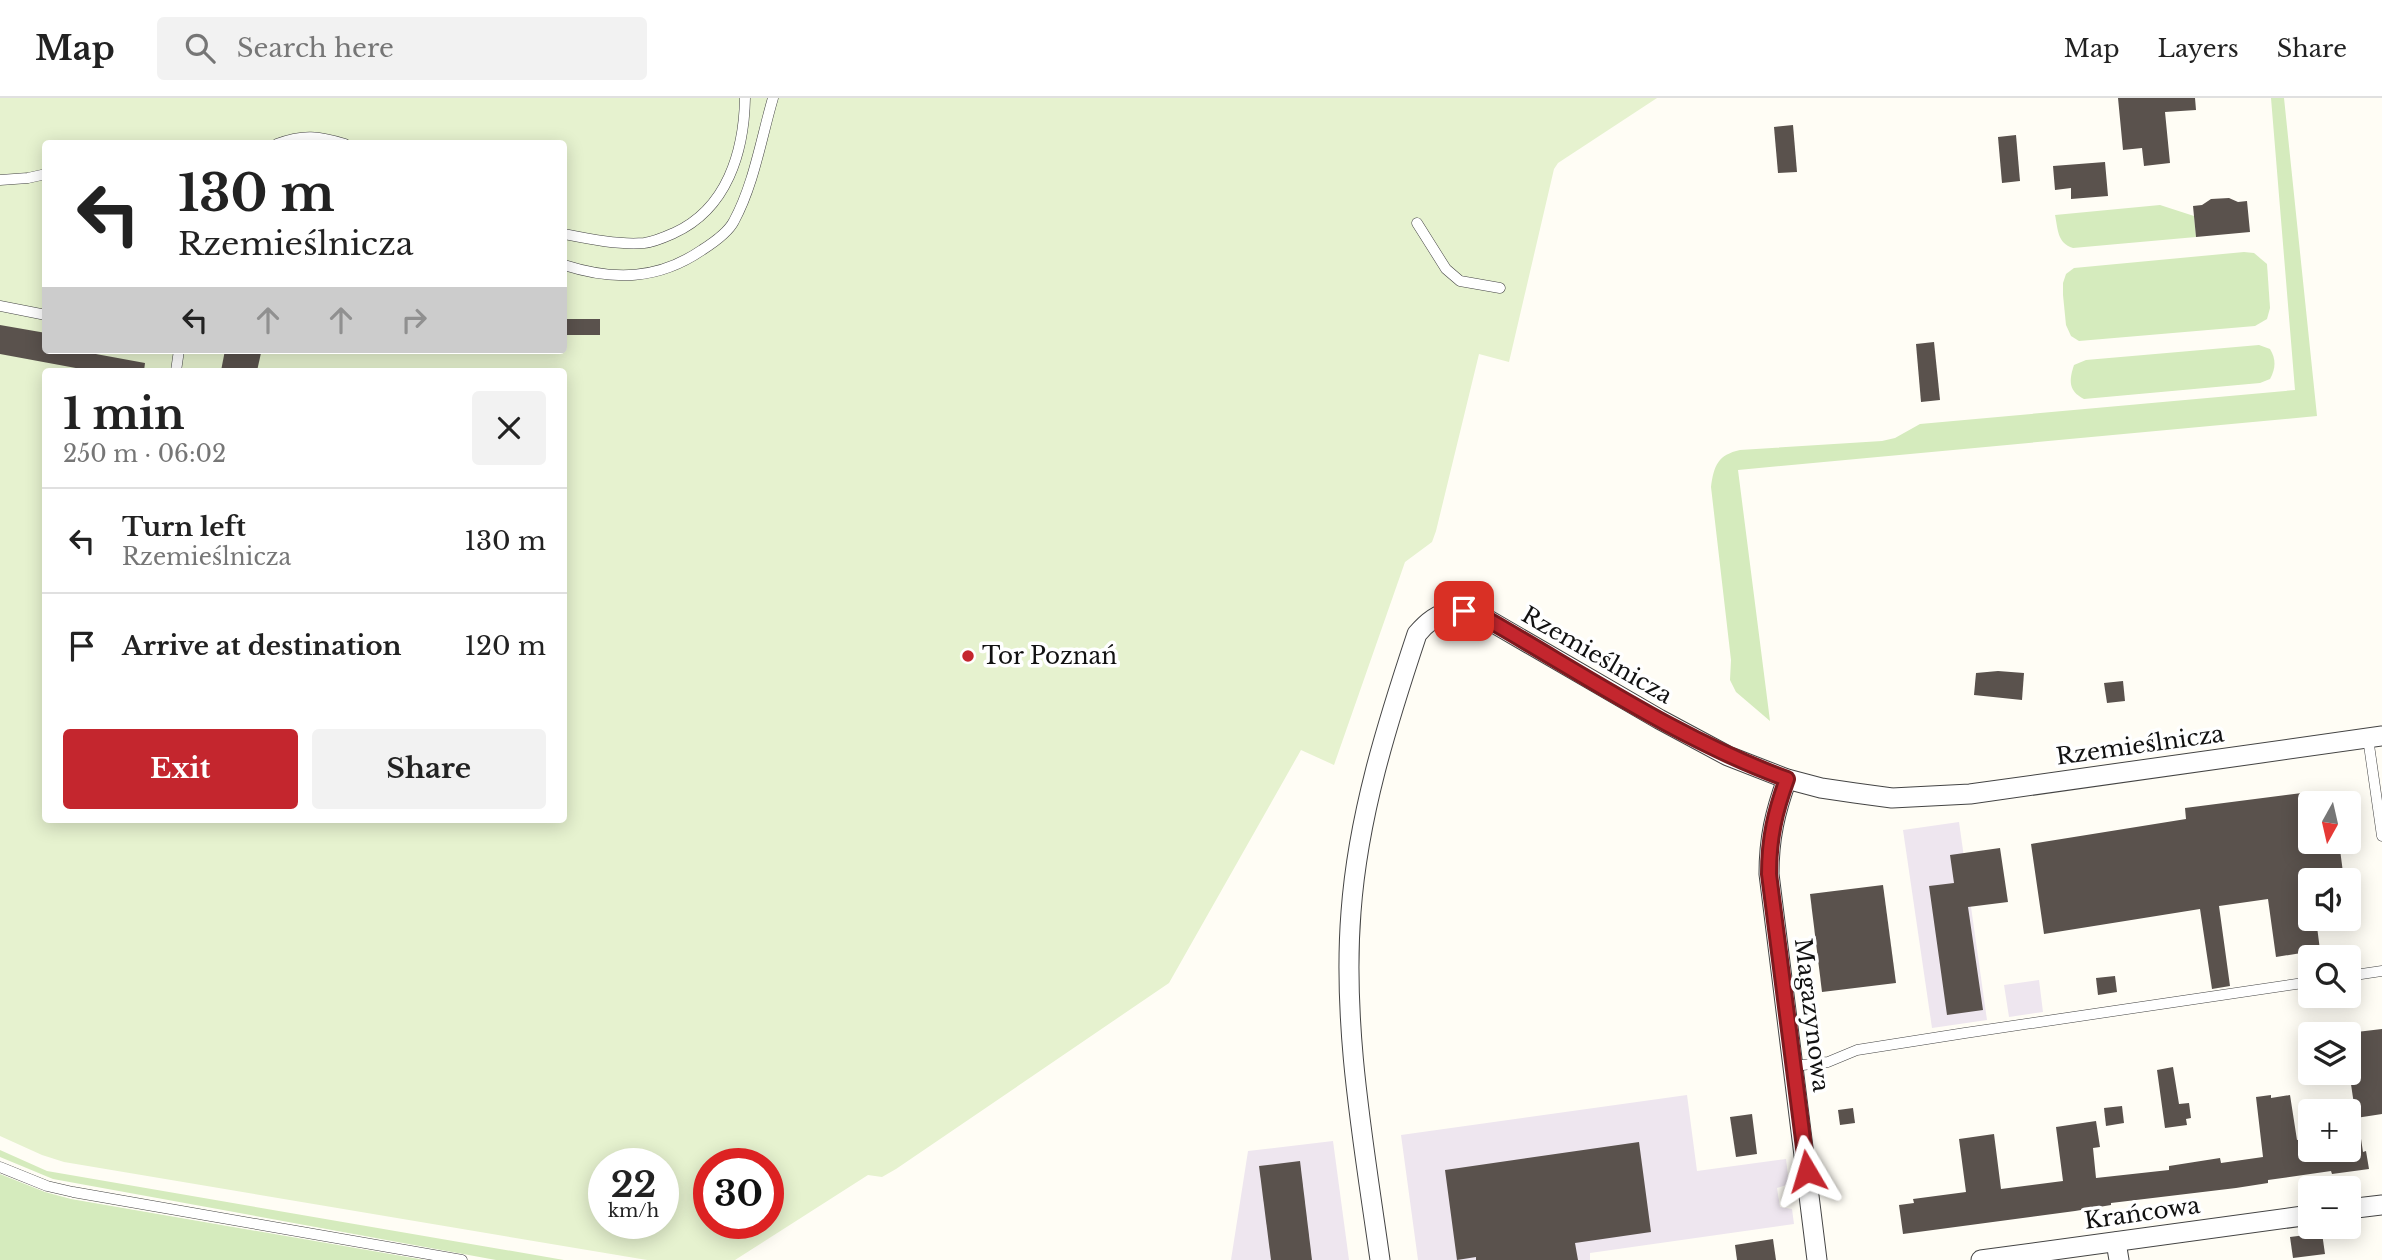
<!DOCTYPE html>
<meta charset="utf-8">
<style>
:root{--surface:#fff;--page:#f2f2f2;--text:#222;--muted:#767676;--line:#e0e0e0;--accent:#c4262e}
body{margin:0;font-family:"Libre Baskerville",serif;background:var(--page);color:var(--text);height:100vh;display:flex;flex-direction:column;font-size:26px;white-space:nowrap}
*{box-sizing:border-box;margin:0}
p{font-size:23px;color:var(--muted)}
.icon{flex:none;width:38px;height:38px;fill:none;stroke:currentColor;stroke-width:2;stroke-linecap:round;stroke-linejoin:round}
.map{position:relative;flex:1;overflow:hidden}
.panel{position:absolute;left:42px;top:270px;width:525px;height:455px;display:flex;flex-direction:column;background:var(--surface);border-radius:7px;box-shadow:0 4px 18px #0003}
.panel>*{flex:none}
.hud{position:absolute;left:42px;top:42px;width:525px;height:214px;border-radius:7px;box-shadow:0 4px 18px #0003;background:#fff;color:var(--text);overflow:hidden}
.needle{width:46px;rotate:188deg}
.tools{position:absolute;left:2298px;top:693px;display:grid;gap:14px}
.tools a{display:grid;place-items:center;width:63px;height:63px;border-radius:7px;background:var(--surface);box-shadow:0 4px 18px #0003;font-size:35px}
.speed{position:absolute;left:588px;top:1050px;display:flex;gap:14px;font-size:35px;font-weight:700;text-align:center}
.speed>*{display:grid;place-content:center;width:91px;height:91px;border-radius:50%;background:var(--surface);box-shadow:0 4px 18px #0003;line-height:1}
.speed small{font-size:18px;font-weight:400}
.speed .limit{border:10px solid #d22;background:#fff;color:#111}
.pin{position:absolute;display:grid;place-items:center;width:60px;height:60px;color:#fff;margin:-30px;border-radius:14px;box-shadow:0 4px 10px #0006}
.me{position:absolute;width:77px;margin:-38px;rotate:353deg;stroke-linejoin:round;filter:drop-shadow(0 0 5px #0008)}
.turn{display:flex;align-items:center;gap:24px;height:147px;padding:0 21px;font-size:32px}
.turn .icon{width:91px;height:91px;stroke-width:2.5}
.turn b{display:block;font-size:49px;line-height:60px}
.lanes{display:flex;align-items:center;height:66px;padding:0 21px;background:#0003;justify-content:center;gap:35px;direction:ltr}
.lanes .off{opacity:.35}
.round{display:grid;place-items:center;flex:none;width:74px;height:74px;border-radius:7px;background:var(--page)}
.summary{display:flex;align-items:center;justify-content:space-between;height:119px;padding:0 21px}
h1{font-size:42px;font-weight:800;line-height:52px}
.cta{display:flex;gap:14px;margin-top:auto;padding:14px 21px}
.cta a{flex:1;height:80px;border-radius:7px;background:var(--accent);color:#fff;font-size:28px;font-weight:800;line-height:80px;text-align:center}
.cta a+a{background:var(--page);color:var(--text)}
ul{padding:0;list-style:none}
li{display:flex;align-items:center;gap:21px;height:105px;padding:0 21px;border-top:2px solid var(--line)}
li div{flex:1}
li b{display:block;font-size:26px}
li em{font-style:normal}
header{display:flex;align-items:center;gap:42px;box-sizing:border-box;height:98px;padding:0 35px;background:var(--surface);border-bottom:2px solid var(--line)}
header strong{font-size:33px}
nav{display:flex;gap:38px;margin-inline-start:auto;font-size:24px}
.search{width:490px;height:63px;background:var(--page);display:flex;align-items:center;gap:18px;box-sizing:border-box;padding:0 24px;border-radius:7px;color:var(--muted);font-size:26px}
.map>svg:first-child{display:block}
</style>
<header>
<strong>Map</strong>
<div class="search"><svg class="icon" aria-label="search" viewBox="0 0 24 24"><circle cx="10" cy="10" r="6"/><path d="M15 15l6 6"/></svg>Search here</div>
<nav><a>Map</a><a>Layers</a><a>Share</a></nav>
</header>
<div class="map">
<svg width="2382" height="1162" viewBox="0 0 2382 1162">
<rect width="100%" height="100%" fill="#fffdf5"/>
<g fill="#eee6ef">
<polygon points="1959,724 1987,922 1932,930 1903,732"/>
<polygon points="2039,882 2043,914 2009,919 2004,887"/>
<polygon points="1687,997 1697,1073 1786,1061 1789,1086 1777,1090 1780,1109 1792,1111 1794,1126 1590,1155 1590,1162 1418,1162 1401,1037"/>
<polygon points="1333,1043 1349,1162 1231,1162 1248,1053"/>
</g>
<g fill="#d5ebbd">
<path d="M2271,0H2284L2317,318L1738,372L1770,623L1736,594L1730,582L1731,562L1711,389C1714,367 1718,357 1740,352L1882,343L1895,340L1920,326L2295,292Z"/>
<path d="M2160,107L2194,118L2196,139L2073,150C2057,145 2058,131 2055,117Z"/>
<polygon points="2244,154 2254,155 2267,166 2270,210 2267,221 2255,228 2079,243 2071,238 2066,227 2063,197 2063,185 2066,176 2074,170"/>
<path d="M2259,247L2270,251C2276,261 2276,270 2270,281L2260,285L2084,301C2068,293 2069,282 2074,267L2086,262Z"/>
<polygon points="0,1052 47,1073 564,1162 496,1162 53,1081 0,1059"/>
<polygon points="0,1076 45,1094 71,1101 425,1162 0,1162"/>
</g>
<path fill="#e6f2cf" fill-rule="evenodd" d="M0,0H1657L1558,65L1554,71L1509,264L1479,256L1436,433L1432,444L1405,464L1334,667L1301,652L1169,885L896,1071L882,1079L868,1077L735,1162H647L64,1064L42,1057L0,1038ZM46,46H564V252H46ZM46,273H564V721H46ZM604,1066H663V1125H604ZM709,1066H768V1125H709Z"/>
<g fill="#5a524d">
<polygon points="2118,0 2195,0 2196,12 2165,14 2170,65 2144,68 2142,50 2123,52"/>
<polygon points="1793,27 1797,74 1778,75 1774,29"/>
<polygon points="2016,37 2020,83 2002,85 1998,39"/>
<polygon points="2105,64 2108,98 2071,101 2071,90 2055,92 2053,68"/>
<polygon points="2229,100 2238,104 2247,103 2250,134 2196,139 2193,108 2202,107 2211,101"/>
<rect x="564" y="221" width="36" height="16"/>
<polygon points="0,227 46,235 46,252 74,252 145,265 144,273 92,273 0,256"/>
<polygon points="1934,244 1940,302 1921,304 1916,246"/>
<polygon points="225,252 261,255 257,273 221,273"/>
<polygon points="1998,573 2024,575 2022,602 1974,597 1976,575"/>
<polygon points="2123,583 2125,603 2107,605 2104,585"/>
<polygon points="2310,694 2310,744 2339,744 2344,782 2310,782 2310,821 2316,821 2320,852 2276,859 2268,801 2219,808 2230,888 2212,891 2200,811 2044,836 2031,746 2186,721 2185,710"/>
<polygon points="2000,750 2008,804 1968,809 1983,912 1947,917 1929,788 1954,785 1950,757"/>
<polygon points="1883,787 1896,885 1822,894 1810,796"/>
<polygon points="2115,878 2117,894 2098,897 2096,880"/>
<polygon points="2382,931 2382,1016 2356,1020 2348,966 2348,935"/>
<polygon points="2173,969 2179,1006 2189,1005 2191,1020 2186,1021 2187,1027 2165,1030 2157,972"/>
<polygon points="2271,997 2271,1000 2290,997 2297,1042 2310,1040 2310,1052 2348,1052 2348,1021 2358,1021 2363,1054 2366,1053 2369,1071 2332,1076 2331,1073 2268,1082 2268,1085 2236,1090 2111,1105 2111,1107 2075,1113 1903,1136 1899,1107 1914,1105 1913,1101 1966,1094 1959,1041 1994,1036 2001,1091 2063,1083 2056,1029 2096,1023 2100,1049 2093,1050 2096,1080 2169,1072 2169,1068 2220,1060 2221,1065 2263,1059 2256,999"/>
<polygon points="2122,1008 2124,1025 2106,1028 2104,1010"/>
<polygon points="1853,1010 1855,1025 1840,1027 1838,1012"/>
<polygon points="1752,1016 1757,1056 1736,1059 1730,1019"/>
<polygon points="1639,1044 1651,1134 1575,1145 1578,1162 1476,1162 1476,1159 1457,1162 1445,1072"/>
<polygon points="1300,1063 1312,1162 1271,1162 1259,1068"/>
<polygon points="2322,1135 2325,1156 2293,1160 2290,1139"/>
<polygon points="1773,1141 1776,1162 1737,1162 1735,1147"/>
</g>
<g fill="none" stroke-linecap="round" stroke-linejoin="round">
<g stroke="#444" stroke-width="11">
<g id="lane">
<path d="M277,46C303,36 319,38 345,46"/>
<polyline points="0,82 28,80 46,76"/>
<polyline points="1417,125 1446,171 1460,183 1500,190"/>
<path d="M564,136C589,141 618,147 644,145C654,144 665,139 674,135C727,111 744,54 745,0"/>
<path d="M564,167C614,183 658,182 702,152C713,145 728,135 734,123C754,86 761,41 773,0"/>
<polyline points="0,208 46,217"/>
<polyline points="176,273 179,252"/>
<polyline points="2368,640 2382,738"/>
<polyline points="2348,878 2382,873"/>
<polyline points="1794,968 1828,964 1857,952 1965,935 2310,884"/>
<polyline points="0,1069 47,1088 73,1094 462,1162"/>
</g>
</g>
<g stroke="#444" stroke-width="21">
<g id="street">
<path d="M1787,681C1775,714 1769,740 1769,776L1817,1162"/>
<polyline points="2348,1111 2382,1107"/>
<polyline points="2116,1144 2119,1162"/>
<path d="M1380,1162C1364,1047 1342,930 1351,814C1358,718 1387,626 1417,536C1439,510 1454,510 1485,520L1659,621L1728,658L1787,681L1821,690L1855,695L1892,700L1970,696L2382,638"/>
<polyline points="1981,1162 2310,1117"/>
</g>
</g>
<use href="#lane" stroke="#fff" stroke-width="10"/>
<use href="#street" stroke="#fff" stroke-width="19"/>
</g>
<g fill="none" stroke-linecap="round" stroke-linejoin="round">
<g stroke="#7f191e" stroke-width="18">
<path id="route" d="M1464,513L1485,520C1583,576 1680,642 1787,681C1775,714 1769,740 1769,776L1807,1073"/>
</g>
<use href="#route" stroke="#c4262e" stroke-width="12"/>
</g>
<circle fill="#c4262e" stroke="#fff" stroke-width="2.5" cx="968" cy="558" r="7"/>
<g text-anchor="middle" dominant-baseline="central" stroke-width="7" stroke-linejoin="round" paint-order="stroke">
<g font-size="23" fill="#111" stroke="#fff">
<text transform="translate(1597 557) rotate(30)">Rzemieślnicza</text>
<text transform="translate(2140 647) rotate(-8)">Rzemieślnicza</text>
<text transform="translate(1812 917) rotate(83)">Magazynowa</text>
<text transform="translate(2142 1115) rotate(-8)">Krańcowa</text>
</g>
<g font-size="23" fill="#111" stroke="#fff" text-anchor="start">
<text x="982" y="558">Tor Poznań</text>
</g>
</g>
</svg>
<div class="tools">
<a><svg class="needle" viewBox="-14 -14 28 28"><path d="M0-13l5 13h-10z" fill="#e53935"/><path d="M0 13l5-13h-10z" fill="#767676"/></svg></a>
<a><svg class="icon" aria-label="sound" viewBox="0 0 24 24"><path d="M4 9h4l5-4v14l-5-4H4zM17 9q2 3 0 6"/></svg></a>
<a><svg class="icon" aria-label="search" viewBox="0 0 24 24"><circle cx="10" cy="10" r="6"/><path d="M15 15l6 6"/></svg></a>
<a><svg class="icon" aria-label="layers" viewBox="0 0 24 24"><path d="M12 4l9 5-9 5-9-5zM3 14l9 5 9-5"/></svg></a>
<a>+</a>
<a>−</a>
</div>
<div class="speed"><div>22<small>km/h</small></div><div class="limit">30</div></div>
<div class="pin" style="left:1464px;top:513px;background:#d93025"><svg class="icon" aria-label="arrive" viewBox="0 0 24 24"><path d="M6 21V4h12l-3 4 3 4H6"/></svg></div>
<svg class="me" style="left:1807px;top:1073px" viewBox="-20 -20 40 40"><path d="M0-17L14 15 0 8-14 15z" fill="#c4262e" stroke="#fff" stroke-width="4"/></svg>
<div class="hud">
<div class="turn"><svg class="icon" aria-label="left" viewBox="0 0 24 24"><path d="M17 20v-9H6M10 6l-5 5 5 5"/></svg><div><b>130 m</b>Rzemieślnicza</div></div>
<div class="lanes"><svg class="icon" aria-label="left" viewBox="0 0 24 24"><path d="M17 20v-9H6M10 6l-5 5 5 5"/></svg><svg class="icon off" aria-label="ahead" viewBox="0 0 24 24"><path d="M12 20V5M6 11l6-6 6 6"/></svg><svg class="icon off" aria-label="ahead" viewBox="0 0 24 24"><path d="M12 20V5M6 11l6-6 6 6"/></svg><svg class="icon off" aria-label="right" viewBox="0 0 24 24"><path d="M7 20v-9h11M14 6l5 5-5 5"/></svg></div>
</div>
<section class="panel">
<div class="summary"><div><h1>1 min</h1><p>250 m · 06:02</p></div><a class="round"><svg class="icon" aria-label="close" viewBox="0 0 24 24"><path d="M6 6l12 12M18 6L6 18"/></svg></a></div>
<ul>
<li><svg class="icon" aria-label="left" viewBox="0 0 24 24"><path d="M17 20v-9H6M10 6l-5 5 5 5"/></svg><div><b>Turn left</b><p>Rzemieślnicza</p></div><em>130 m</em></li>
<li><svg class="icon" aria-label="arrive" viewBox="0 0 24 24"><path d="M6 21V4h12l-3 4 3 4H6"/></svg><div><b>Arrive at destination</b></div><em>120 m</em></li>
</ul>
<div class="cta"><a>Exit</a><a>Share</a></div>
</section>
</div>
